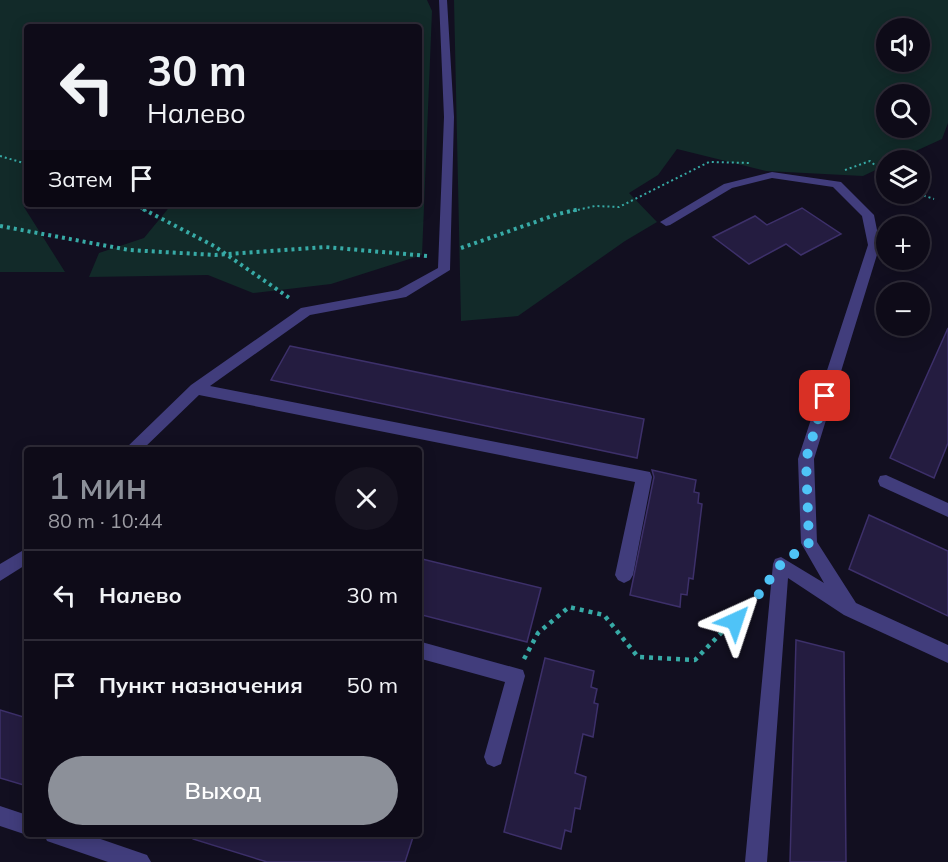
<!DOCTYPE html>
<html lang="ru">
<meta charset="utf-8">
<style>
:root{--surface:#0e0b18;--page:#171421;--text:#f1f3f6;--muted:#9b9ba2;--line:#2e2b37;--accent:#8c9099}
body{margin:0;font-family:Mulish,sans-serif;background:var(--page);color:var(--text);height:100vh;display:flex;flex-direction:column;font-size:22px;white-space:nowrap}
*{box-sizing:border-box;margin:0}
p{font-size:20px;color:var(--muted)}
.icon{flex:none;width:33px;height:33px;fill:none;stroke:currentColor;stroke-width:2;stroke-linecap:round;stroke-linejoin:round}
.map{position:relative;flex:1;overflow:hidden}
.panel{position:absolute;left:24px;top:447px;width:398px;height:390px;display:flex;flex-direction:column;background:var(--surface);border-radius:6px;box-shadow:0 3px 15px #0003,0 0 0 2px var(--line)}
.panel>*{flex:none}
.banner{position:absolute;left:24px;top:24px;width:398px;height:183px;border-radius:6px;box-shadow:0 3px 15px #0003,0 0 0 2px var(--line);background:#0e0b18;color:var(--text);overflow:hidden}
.controls{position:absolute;left:876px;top:18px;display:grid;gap:12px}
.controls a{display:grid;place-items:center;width:54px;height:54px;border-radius:50%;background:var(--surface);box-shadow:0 3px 15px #0003,0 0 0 2px var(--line);font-size:30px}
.pin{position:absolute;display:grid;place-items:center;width:51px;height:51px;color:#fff;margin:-26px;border-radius:12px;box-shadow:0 3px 9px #0006}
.me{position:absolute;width:66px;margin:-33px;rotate:42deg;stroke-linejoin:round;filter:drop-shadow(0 0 4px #0008)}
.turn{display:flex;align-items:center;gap:21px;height:126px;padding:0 24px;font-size:27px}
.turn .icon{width:78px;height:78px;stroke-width:2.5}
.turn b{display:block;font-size:42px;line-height:51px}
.then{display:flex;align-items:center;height:57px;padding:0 24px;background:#0003;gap:12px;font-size:22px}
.round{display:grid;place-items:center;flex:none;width:63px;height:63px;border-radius:32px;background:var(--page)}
.summary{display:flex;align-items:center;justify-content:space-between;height:102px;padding:0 24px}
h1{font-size:36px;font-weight:600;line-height:45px;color:var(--accent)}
.action{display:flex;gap:12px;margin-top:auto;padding:12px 24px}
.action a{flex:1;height:69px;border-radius:36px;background:var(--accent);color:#fff;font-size:24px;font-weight:600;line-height:69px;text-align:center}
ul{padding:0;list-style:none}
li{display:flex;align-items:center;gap:18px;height:90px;padding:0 24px;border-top:2px solid var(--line)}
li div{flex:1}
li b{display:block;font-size:22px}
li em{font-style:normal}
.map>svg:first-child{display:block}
</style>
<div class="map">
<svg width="948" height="862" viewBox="0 0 948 862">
<rect width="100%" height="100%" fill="#120f20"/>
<g fill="#122a29" fill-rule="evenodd">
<polygon points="0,0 427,0 432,11 422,255 331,284 253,293 208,275 89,277 99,253 144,238 172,204 418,204 418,27 27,27 28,204 24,207 65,272 0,272"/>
<path d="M454,0H948V123L942,139L896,160H886V165L863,176L766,171L677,149L658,175L629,193L657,222L625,241L518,316L461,321ZM886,28H920V62H886ZM886,94H920V128H886Z"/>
</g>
<g fill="#241c40" stroke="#3d306a" stroke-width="1.5">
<polygon points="802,208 841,234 801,255 786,244 749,264 713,237 755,216 767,225"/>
<polygon points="948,328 948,443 934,478 890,458"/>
<polygon points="290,346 644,419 637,458 271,380"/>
<polygon points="652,470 696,480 694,492 699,493 698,503 702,504 693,579 689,578 687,595 681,594 680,607 630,595 654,477"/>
<polygon points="869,515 948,551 948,616 849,569"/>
<polygon points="418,558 541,588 527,642 418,614"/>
<polygon points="796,640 844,652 846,862 790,862"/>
<polygon points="545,658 594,671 591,687 597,689 594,703 598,704 593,737 583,734 575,773 586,777 580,809 575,808 571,832 565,830 561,849 504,832"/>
<polygon points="0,710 27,718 27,786 0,778"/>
<polygon points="193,834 414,834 405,862 267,862 193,839"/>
</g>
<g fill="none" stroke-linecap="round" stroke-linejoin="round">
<g stroke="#37aaa6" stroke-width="2" stroke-dasharray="2 3" stroke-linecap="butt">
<polyline points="0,156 27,164"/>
<polyline points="845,170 870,161 886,174"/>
<polyline points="919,194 934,199"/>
<polyline points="131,204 147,211"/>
<polyline points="573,211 595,206 619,207 709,162 749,163"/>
</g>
<g stroke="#37aaa6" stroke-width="4" stroke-dasharray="3 4" stroke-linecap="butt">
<polyline points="143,209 214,246 291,299"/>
<polyline points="0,226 129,250 215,255 325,247 428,256"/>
<polyline points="461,248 558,214 580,209"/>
</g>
<polyline stroke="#37aaa6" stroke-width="4.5" stroke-dasharray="4 5" stroke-linecap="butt" points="524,659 538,633 569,607 604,615 638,657 695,660 756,597"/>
<g fill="#413d7c" fill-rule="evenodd">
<polygon points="439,0 447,0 454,117 450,270 406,297 310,315 210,386 650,472 652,477 633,575 630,580 624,583 618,580 615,575 635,482 199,395 142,450 124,450 191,385 301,308 398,290 438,268 444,117"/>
<polygon points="772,172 841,182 874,215 880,245 814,459 817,542 856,603 948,645 948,663 844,615 788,578 767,862 745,862 773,564 775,559 781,557 824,583 801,543 798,459 868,245 862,216 833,187 772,178 732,188 670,225 666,226 660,222 724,184"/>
<polygon points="886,475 948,503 948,517 880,486 878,481 880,476"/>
<polygon points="27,548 27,564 0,581 0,564"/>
<polygon points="418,641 523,670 525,676 501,764 494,767 487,764 484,757 505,682 418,658"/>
<polygon points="0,806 27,815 27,834 30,834 27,835 0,826"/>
<polygon points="44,834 86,834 147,855 151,862 108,862 47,841"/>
</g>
</g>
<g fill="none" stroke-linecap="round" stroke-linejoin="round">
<polyline stroke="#4fc3f7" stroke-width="10" stroke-dasharray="0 18" points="735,621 748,609 781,564 809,543 806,459 825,396"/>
</g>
</svg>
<div class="controls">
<a><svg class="icon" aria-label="sound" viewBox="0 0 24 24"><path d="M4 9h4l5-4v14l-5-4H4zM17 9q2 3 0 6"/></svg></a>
<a><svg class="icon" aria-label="search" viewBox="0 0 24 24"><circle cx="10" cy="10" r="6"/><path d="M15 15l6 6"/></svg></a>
<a><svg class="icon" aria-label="layers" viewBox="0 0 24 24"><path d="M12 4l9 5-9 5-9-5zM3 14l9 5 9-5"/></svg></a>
<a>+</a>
<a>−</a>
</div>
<div class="pin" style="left:825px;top:396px;background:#d93025"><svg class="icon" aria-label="arrive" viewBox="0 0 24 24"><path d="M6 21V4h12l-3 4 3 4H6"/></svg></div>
<svg class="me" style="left:735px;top:621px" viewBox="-20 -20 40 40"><path d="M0-17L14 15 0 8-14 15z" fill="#4fc3f7" stroke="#fff" stroke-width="4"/></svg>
<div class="banner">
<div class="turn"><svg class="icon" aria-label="left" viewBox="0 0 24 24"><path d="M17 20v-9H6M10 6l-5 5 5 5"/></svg><div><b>30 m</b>Налево</div></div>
<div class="then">Затем<svg class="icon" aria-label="arrive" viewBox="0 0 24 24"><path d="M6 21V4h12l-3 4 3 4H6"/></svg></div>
</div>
<section class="panel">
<div class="summary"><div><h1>1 мин</h1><p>80 m · 10:44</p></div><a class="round"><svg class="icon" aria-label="close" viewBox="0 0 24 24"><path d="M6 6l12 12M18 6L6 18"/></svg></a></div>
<ul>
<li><svg class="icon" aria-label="left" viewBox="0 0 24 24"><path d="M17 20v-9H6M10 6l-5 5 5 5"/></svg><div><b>Налево</b></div><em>30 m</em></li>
<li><svg class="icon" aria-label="arrive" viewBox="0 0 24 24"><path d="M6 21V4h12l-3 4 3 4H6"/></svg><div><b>Пункт назначения</b></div><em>50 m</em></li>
</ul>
<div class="action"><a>Выход</a></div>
</section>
</div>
